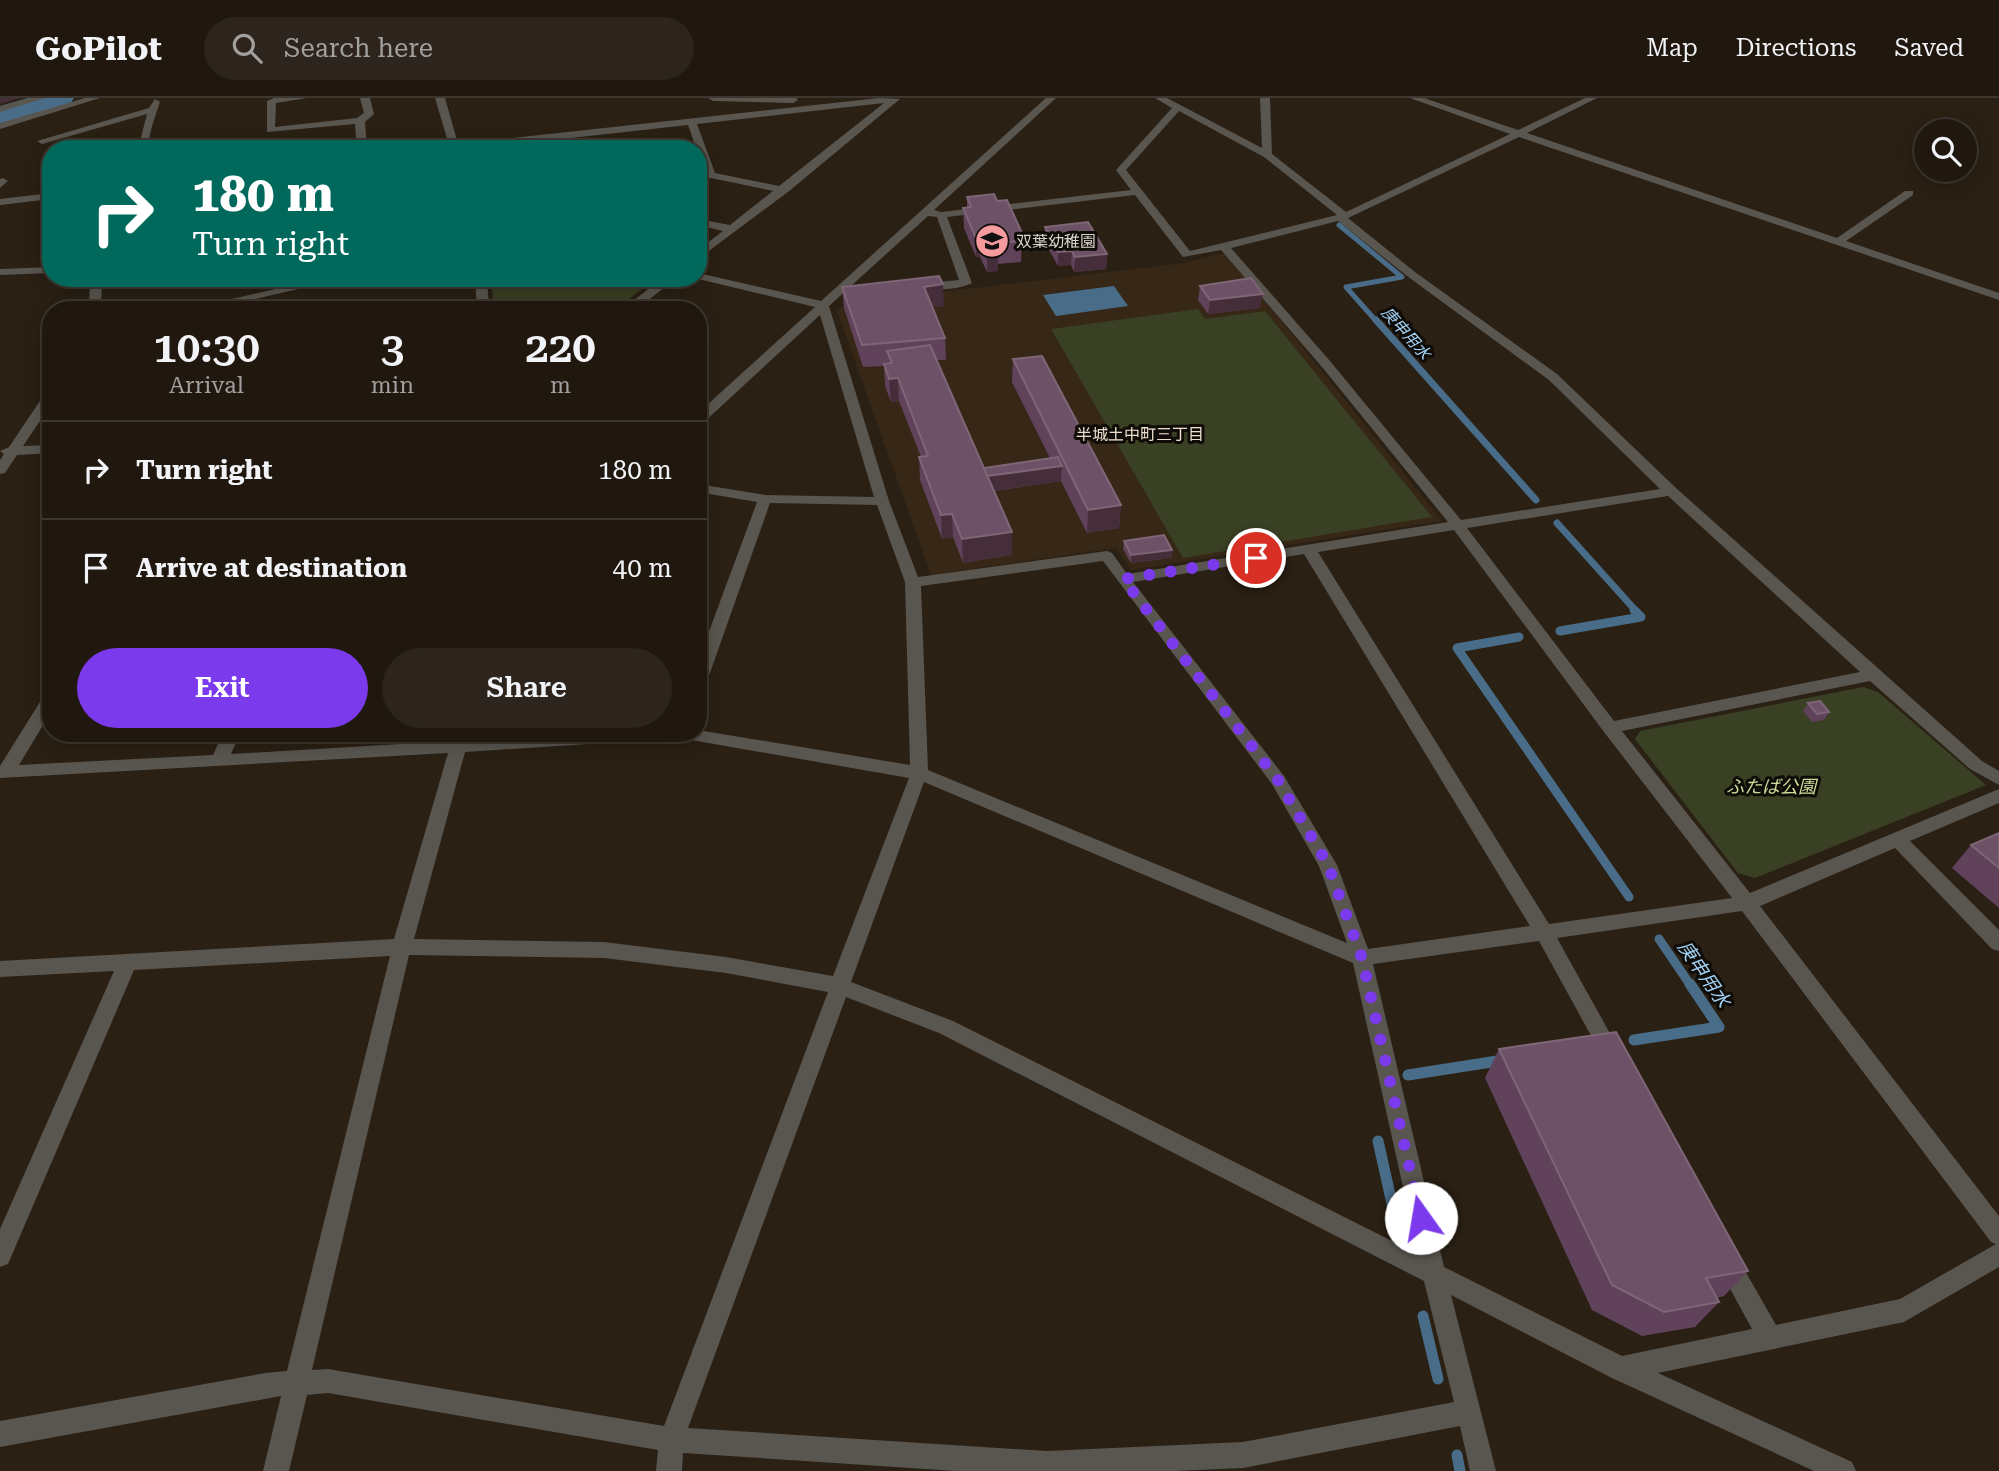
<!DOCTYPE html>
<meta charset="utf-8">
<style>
:root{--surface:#20180f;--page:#2d251d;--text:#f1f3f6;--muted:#a2a09e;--line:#3d372f;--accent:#7c3aed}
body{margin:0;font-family:"Roboto Serif","Noto Sans JP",serif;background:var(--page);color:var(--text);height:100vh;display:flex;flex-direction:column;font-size:26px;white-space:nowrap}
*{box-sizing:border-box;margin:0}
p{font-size:23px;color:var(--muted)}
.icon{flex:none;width:38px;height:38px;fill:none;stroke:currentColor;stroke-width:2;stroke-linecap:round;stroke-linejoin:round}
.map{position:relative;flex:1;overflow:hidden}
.details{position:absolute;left:42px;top:203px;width:665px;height:441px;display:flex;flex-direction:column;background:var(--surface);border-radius:28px;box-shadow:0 4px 18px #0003,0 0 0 2px var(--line)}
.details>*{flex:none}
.hud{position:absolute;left:42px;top:42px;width:665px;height:147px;border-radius:28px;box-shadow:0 4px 18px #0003,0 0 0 2px var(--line);background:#00695c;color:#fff;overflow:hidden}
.buttons{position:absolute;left:1914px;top:21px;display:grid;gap:14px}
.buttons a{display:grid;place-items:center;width:63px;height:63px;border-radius:50%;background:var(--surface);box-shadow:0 4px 18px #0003,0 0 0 2px var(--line);font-size:35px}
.pin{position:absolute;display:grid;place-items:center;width:60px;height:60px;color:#fff;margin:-30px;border:4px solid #fff;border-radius:50%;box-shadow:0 2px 7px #0007}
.me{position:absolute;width:77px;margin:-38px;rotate:347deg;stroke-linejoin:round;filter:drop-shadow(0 0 5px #0008)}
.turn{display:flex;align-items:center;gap:24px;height:147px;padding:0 35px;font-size:32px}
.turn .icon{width:91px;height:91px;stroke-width:2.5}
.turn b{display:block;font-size:49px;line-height:60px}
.eta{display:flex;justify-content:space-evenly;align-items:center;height:119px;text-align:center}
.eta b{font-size:42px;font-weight:600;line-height:49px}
.primary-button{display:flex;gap:14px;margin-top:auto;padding:14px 35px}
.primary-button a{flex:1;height:80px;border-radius:42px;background:var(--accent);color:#fff;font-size:28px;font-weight:600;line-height:80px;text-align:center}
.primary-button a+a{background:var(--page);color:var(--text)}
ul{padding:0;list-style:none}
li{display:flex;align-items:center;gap:21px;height:98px;padding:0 35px;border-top:2px solid var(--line)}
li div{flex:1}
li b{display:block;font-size:26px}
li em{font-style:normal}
header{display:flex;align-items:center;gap:42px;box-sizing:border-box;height:98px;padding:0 35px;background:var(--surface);border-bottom:2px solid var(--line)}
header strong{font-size:33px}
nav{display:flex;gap:38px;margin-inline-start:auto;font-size:24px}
.search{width:490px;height:63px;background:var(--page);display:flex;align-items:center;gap:18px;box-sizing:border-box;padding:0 24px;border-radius:38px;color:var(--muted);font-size:26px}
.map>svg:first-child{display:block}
</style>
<header>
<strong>GoPilot</strong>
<div class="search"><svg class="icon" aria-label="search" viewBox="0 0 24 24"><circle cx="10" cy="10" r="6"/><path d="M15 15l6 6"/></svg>Search here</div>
<nav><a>Map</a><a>Directions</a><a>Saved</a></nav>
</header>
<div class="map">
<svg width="1999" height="1373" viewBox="0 0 1999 1373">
<rect width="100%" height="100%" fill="#2a2014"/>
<polygon fill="#362716" points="1219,156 1228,156 1442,423 1131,472 1116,450 931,477 837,213 847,205 1184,165"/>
<g fill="#394023">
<polygon points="491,180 656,180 615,212 494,212"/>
<polygon points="1198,211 1205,221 1265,213 1432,419 1183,460 1051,231"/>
<polygon points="1863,589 1878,594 1986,687 1755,780 1738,775 1635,641 1640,633"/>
</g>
<polygon fill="#496d89" points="1114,188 1128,208 1056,218 1043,197"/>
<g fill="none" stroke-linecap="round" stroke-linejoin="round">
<polyline stroke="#496d89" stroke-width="5" points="1339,127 1402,179 1346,189 1377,224"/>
<g stroke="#496d89" stroke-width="7">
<polyline points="1376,222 1536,402"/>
<polyline points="1557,425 1636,513"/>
</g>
<g stroke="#496d89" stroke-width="9">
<polyline points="1560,533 1641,519 1634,512"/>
<polyline points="1519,539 1457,550 1629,799"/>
<polyline points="1659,841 1691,888"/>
</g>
<g stroke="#496d89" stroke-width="11">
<polyline points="1634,942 1719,929 1690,886"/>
<polyline points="1408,977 1504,962"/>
<polyline points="1378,1043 1393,1110"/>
<polyline points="1423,1218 1438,1281"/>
<polyline points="1457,1357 1460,1373"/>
</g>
<polygon fill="#496d89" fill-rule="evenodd" points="28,0 74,0 70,6 0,26 0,8"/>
<g fill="#59554f" fill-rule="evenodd">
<polygon points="30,0 45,0 0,14 0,8"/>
<polygon points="85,0 100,0 0,31 0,25"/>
<polygon points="274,0 307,0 276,5 275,29 357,20 364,15 360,0 370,0 374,16 365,24 367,51 357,51 355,26 267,34 267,3"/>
<path d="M435,0H445L458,46L879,0L900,1L788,94L698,161V152L723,133L698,127V121L730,127L773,93L711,80L698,82V76L705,75L688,27L472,51H438L449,47ZM884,5L779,88L715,75L697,26Z"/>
<polygon points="708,0 796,0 798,2 793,5 713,3"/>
<path d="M1046,0H1056L934,112L941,114L1131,92L1116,72L1172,10L1155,0H1167L1262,50L1260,0H1270L1272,56L1346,114L1510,36L1410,0H1424L1518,32L1585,0H1597L1527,35L1837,140L1905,93H1913V97L1846,143L1999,195V202L1519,39L1348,120L1415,174L1557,276L1676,390L1982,663L1999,673V687L1970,671L1870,583L1622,633L1750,795L1999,691V705L1910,743L1999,832V853L1992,851L1895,750L1760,808L1999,1118V1169L1904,1224L1658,1275L1852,1364L1856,1373H1814L1612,1280L1451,1197L1496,1373H1470L1460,1328L1243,1370L1174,1373H956L683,1355L682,1373H656L658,1352L328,1295L307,1297L289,1373H263L281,1298L0,1349V1323L265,1275L287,1273L390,858L134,872L8,1166L0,1169V1131L114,873L0,879V863L394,841L448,655L0,680V668L45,596L51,594V614L19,667L213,657L223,635H240L231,656L451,643L453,635H470L469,642L575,635H698V632L910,667L905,484L877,407L770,405L706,586L698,591V563L757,404L698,394V386L765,397L874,399L820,217L703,325L698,326V315L815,209L694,180H698V175L821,203ZM1179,13L1264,59L1337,117L1190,153L1126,72ZM1135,97L1183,159L1221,152L1322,269L1448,424L1127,476L1112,455L1107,453L918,479L889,403L829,208L928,118L937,119L959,182L929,185L923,188C933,194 962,191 972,185L947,119ZM1338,123L1407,178L1549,282L1660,391L1461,422L1330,263L1231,150ZM1668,398L1860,574L1614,623L1467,430ZM1454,432L1604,634L1732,800L1549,826L1318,454ZM1304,456L1530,828L1368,851L1337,767L1284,678L1133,484ZM1103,463L1272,686L1319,768L1347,845L928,672L921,488ZM680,640L909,680L833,878L726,859L604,844L414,841L465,654ZM924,684L1353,865L1418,1156L953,923L851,884ZM1742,813L1991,1144L1996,1146L1900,1201L1776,1227L1736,1157L1728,1154L1720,1157L1716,1165L1752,1231L1622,1258L1444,1169L1373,866L1539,843L1605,963L1612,966L1619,963L1622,957L1557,840ZM409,857L604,860L726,875L828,894L664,1328L328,1271L312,1272ZM846,899L939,935L1424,1183L1454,1304L1243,1344L1047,1353L688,1330Z"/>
<path d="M155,1L160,4C155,19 149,34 148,51H138L147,16L42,46L37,43L149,10Z"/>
<polygon points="3,80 8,83 0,90 0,81"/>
<polygon points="51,95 51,101 0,107 0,101"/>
<polygon points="51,169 51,175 0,177 0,171"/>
<polygon points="90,180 102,180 101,212 89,212"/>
<polygon points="323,180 346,180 208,212 184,212"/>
<polygon points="475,180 487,180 489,212 477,212"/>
<polygon points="662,180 676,180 636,212 622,212"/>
<polygon points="51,293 51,307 23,348 51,347 51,355 17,357 5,375 0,376 0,362 4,356 0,353 9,349 46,294"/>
</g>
</g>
<g fill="#60425b">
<polygon points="967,99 997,103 1022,135 1021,164 998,166 998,173 987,174 980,159 976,159 964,130 963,110 967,109"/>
<polygon points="1045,129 1107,156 1106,171 1074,174 1071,167 1058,168 1044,143"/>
<polygon points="1200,188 1260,210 1208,216 1198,202"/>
<polygon points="842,189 944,208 932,209 945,240 946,262 937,262 984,370 1050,360 1012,284 1013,261 1121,407 1119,430 1087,435 1061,383 994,393 1012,434 1012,457 963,465 953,439 942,441 920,382 919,359 921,359 899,303 891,304 885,288 884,268 863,269 844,210"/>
<polygon points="1124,443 1172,452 1171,460 1131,465 1123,451"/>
<polygon points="1808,605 1829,614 1824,622 1812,624 1803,613"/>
<polygon points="1999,735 1999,810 1952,770 1971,747"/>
<polygon points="1499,951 1748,1173 1724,1198 1717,1200 1719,1204 1695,1229 1642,1238 1592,1212 1485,980"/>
</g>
<g fill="#452e39">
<polygon points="0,0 20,0 0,6"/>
<polygon points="1018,135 1022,135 1022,156 1021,156 1021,143"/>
<polygon points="975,138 980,138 980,159 976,159"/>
<polygon points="998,152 998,173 987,174 987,153"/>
<polygon points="1072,153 1071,167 1058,168 1058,154"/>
<polygon points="1107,156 1106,171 1074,174 1075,159"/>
<polygon points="943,186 944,208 924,210 924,189"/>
<polygon points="1263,196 1260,210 1208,216 1210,202"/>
<polygon points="898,280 899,303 891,304 889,281"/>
<polygon points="1062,368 1061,383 985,394 984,378"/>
<polygon points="1121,407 1119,430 1087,435 1088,412"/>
<polygon points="952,416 953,439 942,441 941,417"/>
<polygon points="1012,434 1012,457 963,465 962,441"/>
<polygon points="1172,452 1171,460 1131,465 1131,457"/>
</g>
<g fill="#6d5267" stroke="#7e6677" stroke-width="2">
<polygon points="994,96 997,103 1007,102 1022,135 1018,135 1021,143 996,145 998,152 987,153 980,138 975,138 963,110 971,109 967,99"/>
<polygon points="1088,124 1107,156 1075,159 1072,153 1058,154 1045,129"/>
<polygon points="939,178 943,186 924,189 945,240 862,247 842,189"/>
<polygon points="1251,180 1263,196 1210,202 1200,188"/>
<polygon points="930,247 1012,434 962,441 952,416 941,417 919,359 928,358 898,280 889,281 884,266 892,265 887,253"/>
<polygon points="1042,258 1121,407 1088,412 1013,261"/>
<polygon points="1058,359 1062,368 987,378 984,370"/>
<polygon points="1164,437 1172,452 1131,457 1124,443"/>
<polygon points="1820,603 1829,614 1817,616 1808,605"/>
<polygon points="1999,735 1999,770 1971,747"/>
<polygon points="1616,934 1748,1173 1706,1180 1719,1204 1664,1214 1612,1187 1499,951"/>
</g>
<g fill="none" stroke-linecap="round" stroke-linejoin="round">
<polyline stroke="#7c3aed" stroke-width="12" stroke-dasharray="0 21.6" points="1256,460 1123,481 1278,682 1328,767 1362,860 1421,1120"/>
</g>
<defs>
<g id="school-disc" transform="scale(1.75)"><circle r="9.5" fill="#f59b9e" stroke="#0f0b06"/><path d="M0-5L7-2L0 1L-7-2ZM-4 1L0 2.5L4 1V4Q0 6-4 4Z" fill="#111"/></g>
</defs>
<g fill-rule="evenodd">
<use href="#school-disc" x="992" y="143"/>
</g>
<g text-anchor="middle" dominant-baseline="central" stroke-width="6" stroke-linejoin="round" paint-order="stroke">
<g font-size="16" fill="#dad3cc" stroke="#0f0b06" text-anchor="start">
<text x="1016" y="143">双葉幼稚園</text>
</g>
<g font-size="16" font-style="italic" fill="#a2d1f6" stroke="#0f0b06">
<text transform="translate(1406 235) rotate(48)">庚申用水</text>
</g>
<g font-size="16" fill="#ecdece" stroke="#0f0b06">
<text x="1140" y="336">半城土中町三丁目</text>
</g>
<g font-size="18" font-style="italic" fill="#cbdd9a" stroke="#0f0b06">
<text x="1771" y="688">ふたば公園</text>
</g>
<g font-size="19" font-style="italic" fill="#a2d1f6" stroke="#0f0b06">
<text transform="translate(1704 876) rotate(55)">庚申用水</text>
</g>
</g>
</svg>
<div class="buttons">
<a><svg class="icon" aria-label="search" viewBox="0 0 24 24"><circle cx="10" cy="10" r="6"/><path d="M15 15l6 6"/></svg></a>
</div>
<div class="pin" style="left:1256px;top:460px;background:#d93025"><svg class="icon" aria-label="arrive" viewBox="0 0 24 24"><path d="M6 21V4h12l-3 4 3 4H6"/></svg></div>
<svg class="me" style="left:1421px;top:1120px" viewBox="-20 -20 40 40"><circle r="19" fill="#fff"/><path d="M0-13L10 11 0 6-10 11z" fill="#7c3aed"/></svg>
<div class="hud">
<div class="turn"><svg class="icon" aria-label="right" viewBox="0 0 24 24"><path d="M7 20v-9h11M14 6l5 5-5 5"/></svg><div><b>180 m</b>Turn right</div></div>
</div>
<section class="details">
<div class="eta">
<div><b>10:30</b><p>Arrival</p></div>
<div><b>3</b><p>min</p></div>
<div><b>220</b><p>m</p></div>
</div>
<ul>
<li><svg class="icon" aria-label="right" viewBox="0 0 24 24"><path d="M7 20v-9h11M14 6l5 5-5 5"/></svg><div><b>Turn right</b></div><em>180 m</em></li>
<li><svg class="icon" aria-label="arrive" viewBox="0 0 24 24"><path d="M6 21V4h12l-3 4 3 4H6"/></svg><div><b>Arrive at destination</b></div><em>40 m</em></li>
</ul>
<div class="primary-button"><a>Exit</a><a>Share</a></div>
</section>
</div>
